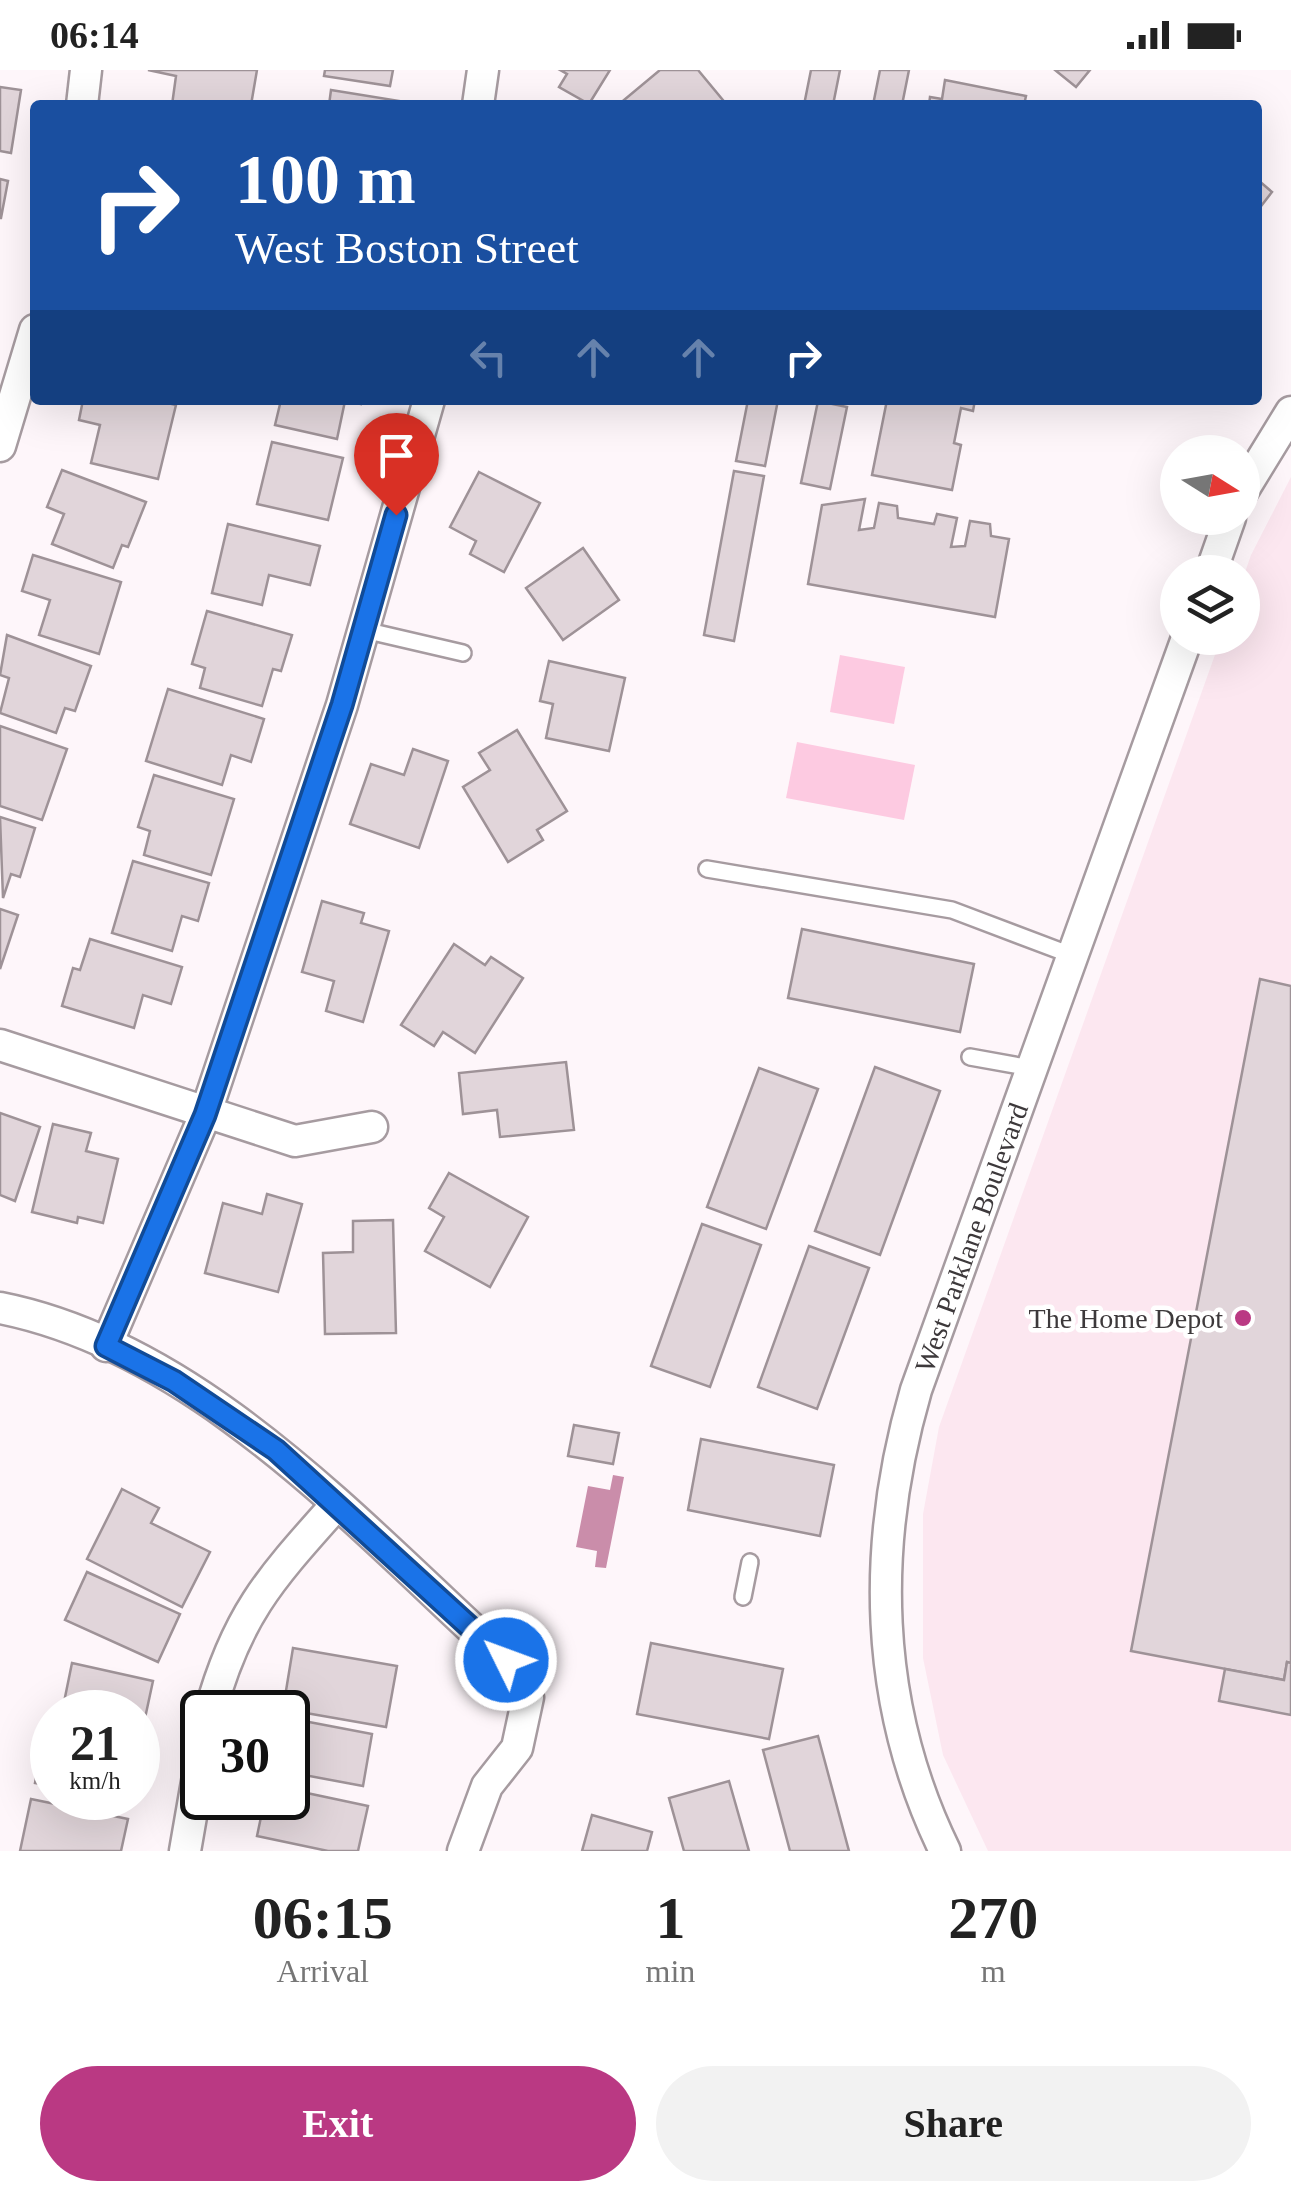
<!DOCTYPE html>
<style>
:root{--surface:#fff;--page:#f2f2f2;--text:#222;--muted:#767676;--accent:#ba3983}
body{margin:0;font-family:"Times New Roman",serif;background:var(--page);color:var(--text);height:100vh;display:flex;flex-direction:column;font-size:38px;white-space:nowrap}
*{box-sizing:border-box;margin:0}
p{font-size:32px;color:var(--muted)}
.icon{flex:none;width:55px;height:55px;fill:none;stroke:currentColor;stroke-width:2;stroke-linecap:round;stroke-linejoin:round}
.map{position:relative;height:1781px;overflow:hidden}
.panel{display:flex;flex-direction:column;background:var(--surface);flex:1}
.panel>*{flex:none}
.top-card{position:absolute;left:30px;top:30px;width:1232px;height:305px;border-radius:10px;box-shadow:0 10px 40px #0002;background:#1a4fa0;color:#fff;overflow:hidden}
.needle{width:65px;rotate:101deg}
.fabs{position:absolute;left:1160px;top:365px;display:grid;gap:20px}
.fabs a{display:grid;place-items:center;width:100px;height:100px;border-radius:50%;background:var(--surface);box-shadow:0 10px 40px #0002;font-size:50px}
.speed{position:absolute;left:30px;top:1620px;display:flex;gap:20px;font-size:50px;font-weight:700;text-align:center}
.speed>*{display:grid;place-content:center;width:130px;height:130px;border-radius:50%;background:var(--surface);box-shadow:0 10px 40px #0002;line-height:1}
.speed small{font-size:25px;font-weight:400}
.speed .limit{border:5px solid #111;border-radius:15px;background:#fff;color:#111}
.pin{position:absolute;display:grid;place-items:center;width:85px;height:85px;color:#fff;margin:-102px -42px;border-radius:50% 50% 50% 0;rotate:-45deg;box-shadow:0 0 10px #0007}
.pin .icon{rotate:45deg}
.me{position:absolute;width:110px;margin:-55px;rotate:312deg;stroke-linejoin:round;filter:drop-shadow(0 0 8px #0008)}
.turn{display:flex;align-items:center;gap:35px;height:210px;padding:0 40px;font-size:45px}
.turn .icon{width:130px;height:130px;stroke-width:2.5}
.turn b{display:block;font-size:70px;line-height:85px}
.lanes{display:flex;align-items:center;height:95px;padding:0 40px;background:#0003;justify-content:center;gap:50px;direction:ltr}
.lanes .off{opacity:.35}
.eta{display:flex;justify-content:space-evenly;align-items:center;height:170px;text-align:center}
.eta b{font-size:60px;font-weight:600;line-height:70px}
.action{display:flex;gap:20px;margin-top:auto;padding:20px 40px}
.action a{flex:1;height:115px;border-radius:60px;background:var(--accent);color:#fff;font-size:40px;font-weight:600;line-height:115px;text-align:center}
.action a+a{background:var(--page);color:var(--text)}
.status{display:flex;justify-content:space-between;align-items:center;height:70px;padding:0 50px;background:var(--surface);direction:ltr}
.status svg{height:28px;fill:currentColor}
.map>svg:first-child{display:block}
</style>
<div class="status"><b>06:14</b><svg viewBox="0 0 49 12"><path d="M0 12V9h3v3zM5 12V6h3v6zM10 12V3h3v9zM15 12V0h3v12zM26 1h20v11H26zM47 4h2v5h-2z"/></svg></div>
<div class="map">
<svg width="1291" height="1781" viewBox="0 0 1291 1781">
<rect width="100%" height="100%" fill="#fef6fa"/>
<polygon fill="#fce7f0" points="1291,407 1291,1781 988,1781 943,1685 923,1588 923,1444 939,1357 1221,568 1242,568 1243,508 1251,485"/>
<g fill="#fdcae1">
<polygon points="840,585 905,597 894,654 830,642"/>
<polygon points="797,672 915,695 904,750 786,728"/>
</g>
<polygon fill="#ca8daa" points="613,1405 624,1407 606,1498 595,1497 597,1481 576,1477 588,1416 610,1420"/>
<g fill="#e1d5da" stroke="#9e9297" stroke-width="2.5">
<polygon points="148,0 257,0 251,35 172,35 176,6"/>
<polygon points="325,0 393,0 390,16 324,6"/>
<polygon points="560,0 610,0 589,34 559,17 567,4"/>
<polygon points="660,0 698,0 727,35 618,35"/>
<polygon points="811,0 840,0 833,35 804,35"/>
<polygon points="880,0 909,0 902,35 873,35"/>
<polygon points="1055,0 1090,0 1076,17"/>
<polygon points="945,10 1026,26 1024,35 929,35 930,27 942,29"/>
<polygon points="0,17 21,20 11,83 0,81"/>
<polygon points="331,20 418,34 417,35 329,35"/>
<polygon points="0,109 8,111 1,148 0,148"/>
<polygon points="1258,110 1272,122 1258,140"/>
<polygon points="83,330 155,330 176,335 158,409 91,393 100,355 79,350"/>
<polygon points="281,330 362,330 361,334 345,331 337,369 275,355"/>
<polygon points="748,330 778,330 765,396 736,391"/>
<polygon points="887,330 975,330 973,341 961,338 954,373 961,375 952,420 872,405"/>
<polygon points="818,331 847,337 830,419 801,413"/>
<polygon points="272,372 343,388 328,450 257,434"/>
<polygon points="62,400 146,432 128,477 122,475 113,498 52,474 64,444 47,437"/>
<polygon points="734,401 764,406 734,571 704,565"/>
<polygon points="479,402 540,433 504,502 470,484 476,471 450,457"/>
<polygon points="865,429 859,460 874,458 879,433 897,436 898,448 934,454 937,444 957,448 951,477 965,476 970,451 990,454 991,466 1009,469 995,547 808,514 822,435"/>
<polygon points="228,454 320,476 310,515 269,505 262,535 212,523"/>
<polygon points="583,478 619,530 563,570 526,518"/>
<polygon points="33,485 121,512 99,584 39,565 50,530 22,521"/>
<polygon points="207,541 292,565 281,601 273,599 262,636 200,618 205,598 192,594"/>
<polygon points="7,565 91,596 75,641 65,638 56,663 0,643 9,608 0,605"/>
<polygon points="549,591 625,608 609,681 546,668 553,634 540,631"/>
<polygon points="168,619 264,649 251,692 231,685 222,715 146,691"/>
<polygon points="0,656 67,679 42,750 0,736"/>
<polygon points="517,660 567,741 537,760 543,770 508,792 463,717 490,700 479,683"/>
<polygon points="413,679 448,691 419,778 350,754 371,694 404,705"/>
<polygon points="154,705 234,729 211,805 144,785 150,761 138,757"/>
<polygon points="0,747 35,758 20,807 11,804 3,828"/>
<polygon points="133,791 209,813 198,851 182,846 172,881 112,863"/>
<polygon points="322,831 364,843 361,853 389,861 363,952 326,941 334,911 302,902"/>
<polygon points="0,839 18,845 0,899"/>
<polygon points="802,859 974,894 960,962 788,928"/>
<polygon points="90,869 182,897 171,934 143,925 134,958 62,936 73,898 80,900"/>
<polygon points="454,874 485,895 491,887 523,908 475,983 443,962 434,976 401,955"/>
<polygon points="1260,909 1291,916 1291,1593 1287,1592 1284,1610 1131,1581"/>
<polygon points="566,992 574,1060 500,1067 497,1040 463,1044 459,1003"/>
<polygon points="875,997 940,1021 880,1185 815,1161"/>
<polygon points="759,998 818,1019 766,1159 707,1137"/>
<polygon points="0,1043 40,1057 15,1131 0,1125"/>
<polygon points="53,1054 91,1063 86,1081 118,1089 103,1153 78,1147 77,1153 32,1142"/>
<polygon points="449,1103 528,1147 490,1217 425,1181 444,1147 429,1138"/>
<polygon points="267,1124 302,1134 278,1222 205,1203 223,1133 262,1144"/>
<polygon points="393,1150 396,1263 325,1264 323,1183 353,1182 353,1151"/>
<polygon points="702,1154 761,1175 710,1317 651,1296"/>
<polygon points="809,1176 869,1198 817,1339 758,1317"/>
<polygon points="574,1355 619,1363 613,1394 568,1386"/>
<polygon points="701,1369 834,1395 820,1466 688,1440"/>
<polygon points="122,1419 159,1438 151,1453 210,1482 182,1537 87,1489"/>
<polygon points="87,1502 180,1544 158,1592 65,1550"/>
<polygon points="651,1573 783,1599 769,1669 637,1644"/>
<polygon points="293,1578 397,1596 386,1657 283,1639"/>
<polygon points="1287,1592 1291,1593 1291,1645 1219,1631 1225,1599 1284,1610"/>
<polygon points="72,1593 153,1611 142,1662 138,1661 138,1642 62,1642"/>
<polygon points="288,1648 372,1664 363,1716 288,1702"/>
<polygon points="44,1661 52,1663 52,1716 35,1713"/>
<polygon points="818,1666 849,1781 790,1781 763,1680"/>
<polygon points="729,1711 749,1781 684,1781 669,1728"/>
<polygon points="288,1719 368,1736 358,1781 328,1781 257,1766 265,1728 288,1728"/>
<polygon points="31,1729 128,1749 121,1781 20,1781"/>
<polygon points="592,1745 652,1762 647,1781 582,1781"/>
</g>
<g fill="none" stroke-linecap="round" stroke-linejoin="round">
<g stroke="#a69ba0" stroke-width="20">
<g id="lane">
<polyline points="364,560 463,583"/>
<polyline points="707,799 952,840 1071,885"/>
<polyline points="970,987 1031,998"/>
<polyline points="743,1527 750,1492"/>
</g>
</g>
<g stroke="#a69ba0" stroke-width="35">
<g id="street">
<polyline points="82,35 86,0"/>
<polyline points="478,35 483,0"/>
<polyline points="0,376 35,260"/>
<polyline points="1242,422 1291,342"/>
<polyline points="1211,502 1230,448"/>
<polyline points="0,975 295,1071 372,1057"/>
<path d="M0,1238C201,1278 360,1458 506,1590L528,1627L517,1678L487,1716L463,1781"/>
<polyline points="106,1276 205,1045 342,635 429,330"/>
<path d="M210,1642C237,1544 270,1509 336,1435"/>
<polyline points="185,1781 202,1683"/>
<path id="s1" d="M945,1781C873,1634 871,1475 916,1320L1187,568"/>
</g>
</g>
<use href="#lane" stroke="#fff" stroke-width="15"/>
<use href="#street" stroke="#fff" stroke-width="30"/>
</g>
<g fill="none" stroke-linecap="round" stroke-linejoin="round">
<g stroke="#114b97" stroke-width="25">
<polyline id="route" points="396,445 342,635 205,1045 106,1276 174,1311 276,1380 506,1590"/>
</g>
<use href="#route" stroke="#1a73e8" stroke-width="18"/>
</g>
<circle fill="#ba3983" stroke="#fff" stroke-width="4" cx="1243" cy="1248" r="10"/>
<g text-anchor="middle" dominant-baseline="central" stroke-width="9" stroke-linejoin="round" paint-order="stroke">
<g font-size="28" fill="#3d393b" stroke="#fff">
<text stroke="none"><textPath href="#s1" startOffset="635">West Parklane Boulevard</textPath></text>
</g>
<g font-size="28" fill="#3d393b" stroke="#fff" text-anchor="end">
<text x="1223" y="1248">The Home Depot</text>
</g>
</g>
</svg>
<div class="fabs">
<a><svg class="needle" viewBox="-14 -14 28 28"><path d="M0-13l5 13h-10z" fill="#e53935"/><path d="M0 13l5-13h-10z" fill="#767676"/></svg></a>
<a><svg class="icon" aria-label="layers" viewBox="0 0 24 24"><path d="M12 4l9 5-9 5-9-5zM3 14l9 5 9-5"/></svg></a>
</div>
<div class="speed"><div>21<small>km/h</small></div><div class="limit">30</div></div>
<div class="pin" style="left:396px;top:445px;background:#d93025"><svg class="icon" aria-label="arrive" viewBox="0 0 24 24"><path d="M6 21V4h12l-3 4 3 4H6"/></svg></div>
<svg class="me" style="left:506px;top:1590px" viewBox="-20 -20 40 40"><circle r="17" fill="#1a73e8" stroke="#fff" stroke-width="3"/><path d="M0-11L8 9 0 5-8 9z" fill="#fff"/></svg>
<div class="top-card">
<div class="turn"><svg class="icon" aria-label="right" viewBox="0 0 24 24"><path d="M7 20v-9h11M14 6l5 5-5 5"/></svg><div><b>100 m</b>West Boston Street</div></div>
<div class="lanes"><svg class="icon off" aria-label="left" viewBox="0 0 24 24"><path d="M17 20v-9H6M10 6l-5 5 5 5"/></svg><svg class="icon off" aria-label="ahead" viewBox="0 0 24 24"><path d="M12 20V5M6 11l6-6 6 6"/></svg><svg class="icon off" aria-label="ahead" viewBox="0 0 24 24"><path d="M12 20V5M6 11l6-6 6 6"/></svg><svg class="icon" aria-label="right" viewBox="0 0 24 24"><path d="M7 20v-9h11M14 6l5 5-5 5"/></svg></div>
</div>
</div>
<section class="panel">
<div class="eta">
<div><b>06:15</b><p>Arrival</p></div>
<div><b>1</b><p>min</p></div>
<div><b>270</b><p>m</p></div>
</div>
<div class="action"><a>Exit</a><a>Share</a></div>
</section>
